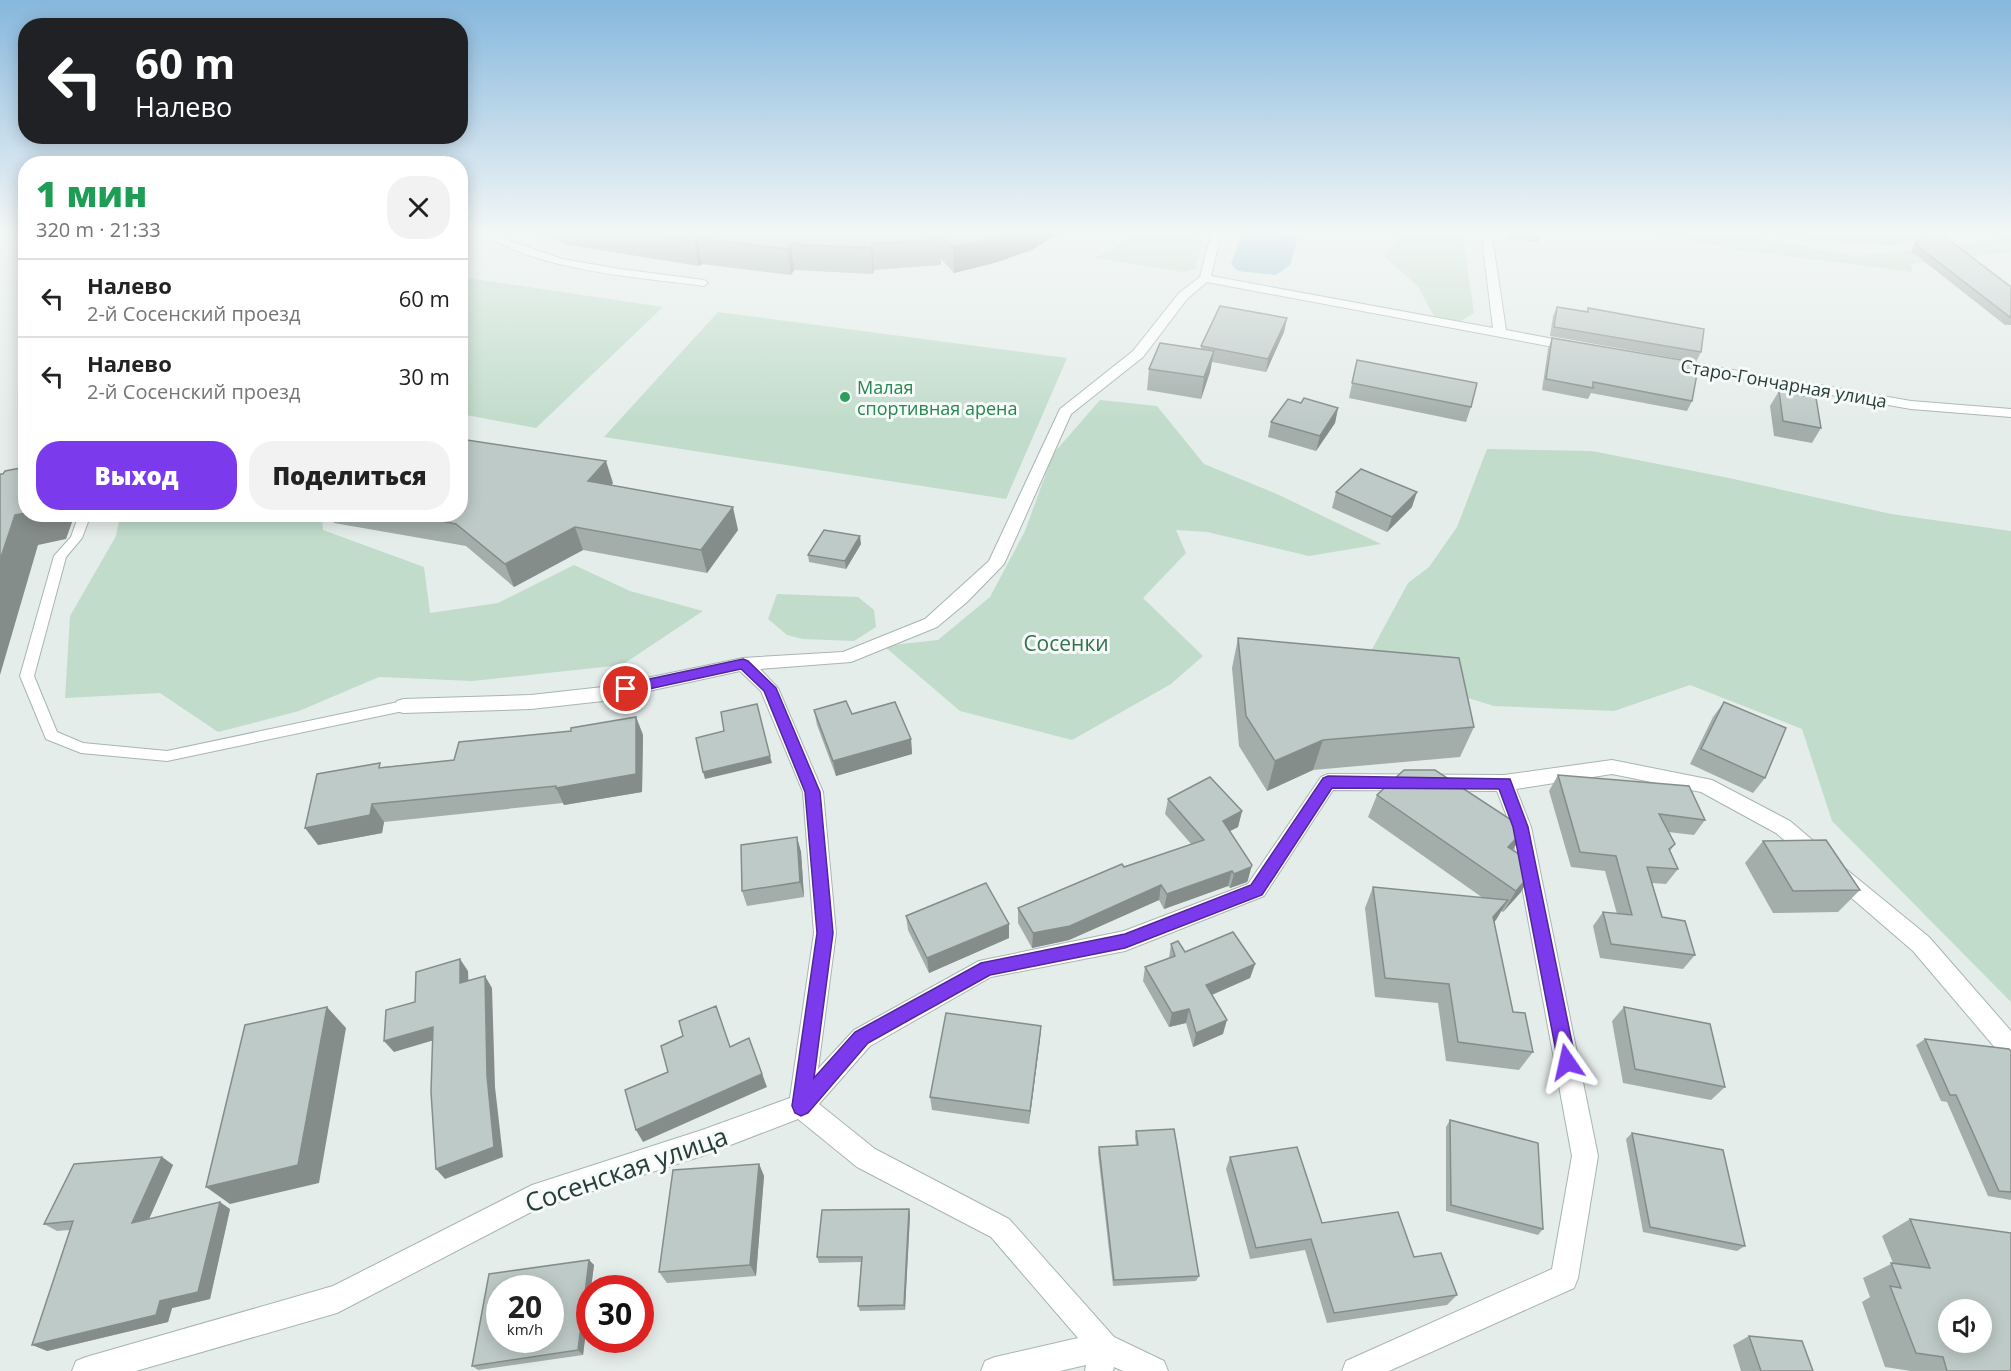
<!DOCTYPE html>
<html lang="ru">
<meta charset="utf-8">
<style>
:root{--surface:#fff;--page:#f2f2f2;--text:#222;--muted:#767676;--line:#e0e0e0;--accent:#7c3aed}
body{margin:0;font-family:"Open Sans",sans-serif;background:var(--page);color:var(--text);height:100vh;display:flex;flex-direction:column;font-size:22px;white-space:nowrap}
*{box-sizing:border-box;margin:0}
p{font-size:20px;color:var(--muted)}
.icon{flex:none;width:33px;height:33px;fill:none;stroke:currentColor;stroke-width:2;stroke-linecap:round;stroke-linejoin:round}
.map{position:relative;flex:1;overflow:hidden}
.sheet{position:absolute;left:18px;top:156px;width:450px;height:366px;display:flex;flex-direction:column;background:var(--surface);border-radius:24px;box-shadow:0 3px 15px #0003}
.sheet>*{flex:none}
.top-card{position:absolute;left:18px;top:18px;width:450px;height:126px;border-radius:24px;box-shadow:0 3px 15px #0003;background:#202124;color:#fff;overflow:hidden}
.buttons{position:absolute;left:1938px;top:1299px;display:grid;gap:12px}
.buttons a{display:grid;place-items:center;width:54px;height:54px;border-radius:50%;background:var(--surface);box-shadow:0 3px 15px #0003;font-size:30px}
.speed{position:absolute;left:486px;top:1275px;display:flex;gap:12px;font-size:30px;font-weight:700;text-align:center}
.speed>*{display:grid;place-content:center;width:78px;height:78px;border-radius:50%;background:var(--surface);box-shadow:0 3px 15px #0003;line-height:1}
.speed small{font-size:15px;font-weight:400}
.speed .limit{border:9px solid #d22;background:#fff;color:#111}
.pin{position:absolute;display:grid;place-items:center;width:51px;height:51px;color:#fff;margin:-26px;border:3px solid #fff;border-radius:50%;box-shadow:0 2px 6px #0007}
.me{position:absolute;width:66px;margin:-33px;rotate:349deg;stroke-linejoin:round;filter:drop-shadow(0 0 4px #0008)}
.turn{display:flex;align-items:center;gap:21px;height:126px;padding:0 18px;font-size:27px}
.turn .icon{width:78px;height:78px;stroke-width:2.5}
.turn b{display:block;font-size:42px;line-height:51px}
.round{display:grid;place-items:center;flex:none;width:63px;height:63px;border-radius:24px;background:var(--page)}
.summary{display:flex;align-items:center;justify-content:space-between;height:102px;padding:0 18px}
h1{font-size:36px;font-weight:800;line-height:45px;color:#1e9e55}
.action{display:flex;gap:12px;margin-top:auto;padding:12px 18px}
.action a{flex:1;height:69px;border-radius:24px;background:var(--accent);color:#fff;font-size:24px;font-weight:800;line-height:69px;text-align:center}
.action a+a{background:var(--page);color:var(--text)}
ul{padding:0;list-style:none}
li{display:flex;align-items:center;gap:18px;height:78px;padding:0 18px;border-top:2px solid var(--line)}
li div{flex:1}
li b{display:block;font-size:22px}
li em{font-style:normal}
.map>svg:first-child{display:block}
</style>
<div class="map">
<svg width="2011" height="1371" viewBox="0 0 2011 1371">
<rect width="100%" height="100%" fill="#e5edea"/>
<g fill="#c1dccb">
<polygon points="1407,230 1462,230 1474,313 1459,322 1435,318 1417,285 1383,256"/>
<polygon points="1642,230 1709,230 1857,256 1965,245 2011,237 2011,252 1911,264 1912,272 1739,250"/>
<polygon points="1766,230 1931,230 1894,246 1798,238"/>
<polygon points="1140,234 1202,240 1196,269 1184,272 1094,258"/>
<polygon points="461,277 663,307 536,428 461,414"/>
<polygon points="718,312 1067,358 1006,499 604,437"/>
<polygon points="1100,400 1157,406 1204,464 1279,495 1381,544 1309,556 1207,532 1176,530 1186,553 1143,598 1203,656 1171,684 1072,740 960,711 884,646 938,640 990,597 1025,531 1053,454"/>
<polygon points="1487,449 1592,451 1729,478 1891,514 2011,531 2011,1002 1832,821 1802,729 1690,685 1614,711 1494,706 1363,666 1408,583 1429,567 1457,527"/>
<polygon points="120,515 322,515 323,530 424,567 430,613 498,603 574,565 630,591 703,611 622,665 472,681 379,677 299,711 218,732 160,693 65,698 70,616 116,536"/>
<polygon points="777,594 858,597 874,610 876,627 854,641 803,639 787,635 768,619"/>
</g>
<polygon fill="#94bccc" points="1253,231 1287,235 1298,238 1290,265 1276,275 1238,271 1231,264 1242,234"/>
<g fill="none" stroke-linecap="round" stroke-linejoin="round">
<g stroke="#a8b5b2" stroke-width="2">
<g id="service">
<path d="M480,230H491L510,241L562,259L620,269L704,280L708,283L704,286C640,277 531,271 480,230Z"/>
<polygon points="79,514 91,514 82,538 66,557 34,676 57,732 83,743 167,751 403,701 410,706 408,710 167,761 81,753 46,739 20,676 54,556 71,537"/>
</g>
</g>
<g stroke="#a8b5b2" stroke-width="2">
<g id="minor">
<polygon points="1212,230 1222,230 1211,276 1493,328 1481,230 1491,230 1506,330 1575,343 1581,347 1575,351 1207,282 1187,299 1143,357 1071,414 1004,564 967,602 937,627 851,662 760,669 778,688 823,792 836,933 818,1069 854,1030 979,961 1124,931 1248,884 1321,777 1328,774 1504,775 1612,760 1712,780 1790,821 1824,850 1827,856 1824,862 1817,865 1810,862 1776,833 1701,792 1612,774 1516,789 1531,827 1598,1156 1578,1278 1574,1288 1389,1371 1342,1371 1346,1361 1552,1269 1572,1156 1511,827 1497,791 1333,790 1264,896 1125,951 991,977 870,1046 819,1104 875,1149 1009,1219 1114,1337 1164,1361 1168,1371 1123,1371 1114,1367 1113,1371 1085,1371 1086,1365 1060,1371 981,1371 985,1361 995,1357 1078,1338 991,1237 857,1167 798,1119 702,1156 537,1209 337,1313 136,1371 72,1371 76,1361 86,1357 333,1286 532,1185 702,1130 790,1098 814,933 803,792 761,691 740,671 603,701 531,709 403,713 397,711 394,706 397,701 403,699 531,695 603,687 743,658 843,652 925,619 989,561 1060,409 1133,351 1179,293 1200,277"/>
<polygon points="1676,360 1911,401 2011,409 2011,417 1911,409 1671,367 1670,364 1671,361"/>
<polygon points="1840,867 1847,870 1929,937 2011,1031 2011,1060 2003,1057 1913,951 1833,882 1830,876 1833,870"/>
</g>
</g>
<use href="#service" fill="#fff" fill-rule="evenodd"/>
<use href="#minor" fill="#fff" fill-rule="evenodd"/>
</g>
<g fill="#a3aeab">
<polygon points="532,230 1063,230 1032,250 994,263 954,273 941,259 941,265 874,270 873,274 794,270 791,275 702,264 699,266 568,245"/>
<polygon points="1507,230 1543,230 1539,242 1508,239"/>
<polygon points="1915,244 2011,287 2011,325 2005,325 1911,251"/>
<polygon points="1557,307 1587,311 1588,308 1701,352 1696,362 1550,336 1553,316"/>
<polygon points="1287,318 1284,332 1266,372 1212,362 1210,372 1201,399 1147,390 1149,369 1201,349 1201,346"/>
<polygon points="1552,338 1692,401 1687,411 1591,393 1588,399 1542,390 1548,349"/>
<polygon points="1357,360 1471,407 1466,422 1349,398"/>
<polygon points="1779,391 1821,428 1812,443 1774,436 1770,406"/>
<polygon points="1301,403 1338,408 1335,423 1316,451 1268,437 1271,422"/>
<polygon points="613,483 611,485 738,530 707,573 583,550 514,587 466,546 334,523 330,514 460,514"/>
<polygon points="1336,492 1412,507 1387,532 1332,508"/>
<polygon points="861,544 846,569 809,562 808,555"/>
<polygon points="1238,638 1474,727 1460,757 1313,770 1267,791 1239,746 1232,668"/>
<polygon points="1724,702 1765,778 1753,793 1690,764 1713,717"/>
<polygon points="814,710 852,714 911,739 912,754 836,776 817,725"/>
<polygon points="636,717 643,735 642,792 564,805 563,803 384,822 382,833 318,845 382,767 454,760 571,731"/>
<polygon points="1558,775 1705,820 1694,835 1668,832 1675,844 1670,851 1678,869 1666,884 1652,883 1662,917 1695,955 1683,969 1600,958 1593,926 1603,912 1617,914 1605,871 1571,867 1549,791"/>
<polygon points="1377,795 1525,829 1513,850 1521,892 1503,912 1501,911 1494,922 1513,1012 1533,1052 1519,1070 1446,1061 1438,1003 1375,997 1365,908 1373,887 1483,898 1368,817"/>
<polygon points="1168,799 1242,811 1238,827 1230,831 1248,880 1247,882 1230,888 1228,886 1164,909 1159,900 1069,940 1032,948 1018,923 1018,908 1124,867 1192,845 1165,814"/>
<polygon points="797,837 801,852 804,897 747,906 742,891"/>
<polygon points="1763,841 1860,890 1838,912 1773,913 1745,863"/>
<polygon points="906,916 1009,938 929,973 908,930"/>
<polygon points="1171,944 1185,952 1255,964 1250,978 1212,995 1223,1034 1193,1047 1186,1023 1169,1027 1143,981 1145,967 1169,958"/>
<polygon points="1624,1007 1725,1087 1711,1100 1623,1083 1612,1021"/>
<polygon points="1041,1026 1040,1039 1029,1124 932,1110 930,1097"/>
<polygon points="1925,1039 2011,1051 2011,1200 1988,1196 1947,1102 1941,1101 1916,1045"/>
<polygon points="1450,1120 1543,1229 1538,1235 1446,1211 1446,1127"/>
<polygon points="1136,1131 1199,1276 1196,1281 1113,1286 1098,1153 1099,1147 1136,1145 1135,1137"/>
<polygon points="1632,1133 1745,1246 1737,1251 1643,1232 1626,1139"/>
<polygon points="162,1157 173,1165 149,1219 230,1209 210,1299 172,1308 168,1322 47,1351 70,1230 57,1231 44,1224"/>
<polygon points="1230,1157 1322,1223 1414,1257 1457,1295 1447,1305 1327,1323 1305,1250 1250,1259 1226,1169"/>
<polygon points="759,1164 764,1176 756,1276 667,1283 659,1272"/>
<polygon points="909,1209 910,1215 905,1310 860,1311 858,1306 861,1262 819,1263 817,1257"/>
<polygon points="1910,1219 2011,1371 1911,1371 1885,1367 1862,1302 1870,1297 1863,1278 1893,1263 1882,1236"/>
<polygon points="589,1260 594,1265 591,1288 590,1288 583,1355 478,1370 472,1366"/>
<polygon points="1749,1336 1813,1371 1741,1371 1733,1345"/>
</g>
<g fill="#858d8b">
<polygon points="1015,230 1063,230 1032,250 994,263 954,273 953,247"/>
<polygon points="697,238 702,264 699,266 694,241"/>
<polygon points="791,244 794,270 791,275 787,249"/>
<polygon points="872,244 874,270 873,274 871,248"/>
<polygon points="1287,318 1284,332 1266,372 1268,359"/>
<polygon points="1214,351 1210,372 1201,399 1204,377"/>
<polygon points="1338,408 1335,423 1316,451 1320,436"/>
<polygon points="606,461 613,483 595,504 588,481"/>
<polygon points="1417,492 1412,507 1387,532 1392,517"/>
<polygon points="733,507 738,530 707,573 701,550"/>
<polygon points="26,513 26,514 75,514 66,539 38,545 0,675 0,560 15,515"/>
<polygon points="575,527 583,550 514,587 505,564"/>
<polygon points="860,536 861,544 846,569 845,561"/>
<polygon points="636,717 643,735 642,792 564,805 556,788"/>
<polygon points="911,739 912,754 836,776 833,761"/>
<polygon points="1323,740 1313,770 1267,791 1275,761"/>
<polygon points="770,756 772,763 705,779 703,772"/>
<polygon points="372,804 384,822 382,833 318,845 305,828"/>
<polygon points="1242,811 1238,827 1220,836 1223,821"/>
<polygon points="1525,829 1512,851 1508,847"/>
<polygon points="797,837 801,852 804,897 800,882"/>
<polygon points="1252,865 1248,880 1247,882 1230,888 1234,874"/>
<polygon points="1534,870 1521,892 1503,912 1516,891"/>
<polygon points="1232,871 1228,886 1164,909 1167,894"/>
<polygon points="1161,885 1159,900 1069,940 1032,948 1033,933"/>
<polygon points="1508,900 1496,920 1481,937 1493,917"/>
<polygon points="1009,924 1009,938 929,973 927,958"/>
<polygon points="460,959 468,971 469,995 460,983"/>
<polygon points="1255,964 1250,978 1202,999 1206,985"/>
<polygon points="485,976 492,988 495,1087 503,1157 445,1179 436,1169 487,1076"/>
<polygon points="327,1007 346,1028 319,1183 230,1204 206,1187"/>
<polygon points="1189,1009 1186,1023 1169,1027 1172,1013"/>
<polygon points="1227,1020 1223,1034 1193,1047 1196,1033"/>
<polygon points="1041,1026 1040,1039 1029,1124 1030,1111"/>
<polygon points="433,1027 441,1038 394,1052 384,1041"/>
<polygon points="749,1038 767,1087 643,1142 636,1130"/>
<polygon points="162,1157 173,1165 144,1230 132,1223"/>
<polygon points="759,1164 764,1176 756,1276 750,1265"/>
<polygon points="220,1202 230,1209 210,1299 172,1308 168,1322 47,1351 32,1345 160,1301"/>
<polygon points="909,1209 910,1215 905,1310 904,1305"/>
<polygon points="589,1260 594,1265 591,1288 590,1288 590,1302 583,1355 578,1350"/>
</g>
<g fill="#becac7" stroke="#858d8b" stroke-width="1.5" fill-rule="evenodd">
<polygon points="628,230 929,230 939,232 937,230 1015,230 994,238 953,247 940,234 940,239 872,244 871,248 791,244 787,249 697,238 694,241"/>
<polygon points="1926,230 1936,230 2011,287 2011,318 1915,244"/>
<polygon points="1220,306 1287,318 1268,359 1201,346"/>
<polygon points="1557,307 1588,312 1588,308 1704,329 1701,352 1554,327"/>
<polygon points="1552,338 1699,363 1692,401 1593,382 1593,388 1546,379"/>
<polygon points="1160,343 1214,351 1204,377 1149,369"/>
<polygon points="1357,360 1477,383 1471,407 1352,383"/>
<polygon points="1779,391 1816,398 1821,428 1783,421"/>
<polygon points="1304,398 1338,408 1320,436 1271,422 1288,399 1301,403"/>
<polygon points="460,439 606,461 588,481 733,507 701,550 575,527 505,564 456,524 403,514 460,514"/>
<polygon points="26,467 26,513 15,515 0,560 0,474 3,474 5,471"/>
<polygon points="1361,469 1417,492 1392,517 1336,492"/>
<polygon points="824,530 860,536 845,561 808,555"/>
<polygon points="1238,638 1459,658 1474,727 1323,740 1275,761 1246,716"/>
<polygon points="846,701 852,714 895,702 911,739 833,761 814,710"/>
<polygon points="1724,702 1786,728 1765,778 1701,749"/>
<polygon points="757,704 770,756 703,772 696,738 724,731 721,712"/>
<polygon points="636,717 636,774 556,788 556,786 372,804 370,815 305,828 317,774 380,763 379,768 454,760 459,742 571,731 571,728"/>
<polygon points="1404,770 1435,770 1525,829 1508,847 1533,863 1534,870 1516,891 1377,795"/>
<polygon points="1558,775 1689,786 1705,820 1659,814 1675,844 1669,849 1678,869 1647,867 1662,917 1685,921 1695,955 1611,944 1603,912 1632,915 1616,856 1580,852"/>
<polygon points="1210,777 1242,811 1223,821 1252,865 1251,867 1234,874 1232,871 1167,894 1161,885 1070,926 1033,933 1018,908 1122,864 1124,867 1204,840 1168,799"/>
<polygon points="797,837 800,882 742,891 741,845"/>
<polygon points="1826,840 1860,890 1793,891 1763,841"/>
<polygon points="986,883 1009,924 927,958 906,916"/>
<polygon points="1373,887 1508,900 1493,917 1513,1012 1525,1013 1533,1052 1458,1042 1449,984 1385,978"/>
<polygon points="1233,932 1255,964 1206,985 1227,1020 1196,1033 1189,1009 1172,1013 1145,967 1175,956 1171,944 1178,941 1185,952"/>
<polygon points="460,959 460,983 485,976 487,1076 494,1147 436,1169 431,1092 433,1027 384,1041 386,1010 415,1002 416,972"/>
<polygon points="716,1006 730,1047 749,1038 762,1074 636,1130 625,1090 668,1072 661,1046 683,1036 679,1021"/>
<polygon points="327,1007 298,1165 206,1187 245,1025"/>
<polygon points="1624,1007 1710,1024 1725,1087 1635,1069"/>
<polygon points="946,1013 1041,1026 1030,1111 930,1097"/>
<polygon points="1925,1039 2009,1049 2011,1051 2011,1192 1999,1191 1956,1095 1950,1095"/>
<polygon points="1450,1120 1538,1143 1543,1229 1451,1205"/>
<polygon points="1174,1129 1199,1276 1114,1280 1099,1147 1138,1145 1136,1131"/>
<polygon points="1632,1133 1723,1150 1745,1246 1650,1227"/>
<polygon points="1297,1147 1322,1223 1398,1212 1414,1257 1441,1253 1457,1295 1334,1313 1311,1239 1256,1248 1230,1157"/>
<polygon points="162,1157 132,1223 220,1202 198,1292 160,1301 156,1315 32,1345 73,1221 44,1224 74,1164"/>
<polygon points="759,1164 750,1265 659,1272 673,1170"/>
<polygon points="909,1209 904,1305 858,1306 862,1257 817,1257 822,1210"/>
<path d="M1910,1219L2011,1233V1371H1947L1943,1357L1916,1353L1890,1286L1901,1288L1891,1263L1930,1268ZM1948,1310H1982V1342H1948Z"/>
<path d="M589,1260L578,1350L472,1366L489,1274ZM500,1288H550V1340H500Z"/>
<polygon points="1749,1336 1802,1341 1813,1371 1761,1371"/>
</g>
<linearGradient id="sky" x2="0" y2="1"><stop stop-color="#86b7dd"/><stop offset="0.55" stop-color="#f3f7f6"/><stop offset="1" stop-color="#f3f7f6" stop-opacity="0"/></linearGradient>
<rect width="2011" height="422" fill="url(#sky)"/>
<polygon fill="#7c3aed" stroke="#51269a" stroke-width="1.5" points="743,659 748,661 776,688 820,792 833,933 814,1078 855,1032 981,963 1125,934 1251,885 1323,778 1328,776 1510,779 1528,827 1576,1062 1573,1068 1567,1070 1560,1068 1558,1062 1513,827 1499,789 1332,788 1262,895 1125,948 990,975 868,1043 808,1113 801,1116 795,1113 792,1106 817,933 805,792 764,691 741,669 626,694 620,689 626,684"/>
<circle fill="#2e9e5b" stroke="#f6faf8" stroke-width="2" cx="845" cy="397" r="6"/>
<g text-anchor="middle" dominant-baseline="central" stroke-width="6" stroke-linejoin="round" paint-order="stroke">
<g font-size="18" fill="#263d3a" stroke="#f6faf8">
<text transform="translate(1784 383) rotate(10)">Старо-Гончарная улица</text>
</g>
<g font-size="18" fill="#27864d" stroke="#f6faf8" text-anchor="start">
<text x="857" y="387">Малая<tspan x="857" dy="21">спортивная арена</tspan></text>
</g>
<g font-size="21" fill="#347053" stroke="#f6faf8">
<text x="1066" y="643">Сосенки</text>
</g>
<g font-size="26" fill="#263d3a" stroke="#f6faf8">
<text transform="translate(626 1169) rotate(-19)">Сосенская улица</text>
</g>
</g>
</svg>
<div class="buttons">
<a><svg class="icon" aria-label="sound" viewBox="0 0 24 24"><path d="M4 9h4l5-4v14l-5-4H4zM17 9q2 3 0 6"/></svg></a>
</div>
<div class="speed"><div>20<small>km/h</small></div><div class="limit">30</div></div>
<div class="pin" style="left:626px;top:689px;background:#d93025"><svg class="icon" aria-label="arrive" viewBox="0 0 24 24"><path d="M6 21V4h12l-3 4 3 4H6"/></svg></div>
<svg class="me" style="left:1567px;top:1062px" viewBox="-20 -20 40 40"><path d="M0-17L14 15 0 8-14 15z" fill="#7c3aed" stroke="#fff" stroke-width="4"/></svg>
<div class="top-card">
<div class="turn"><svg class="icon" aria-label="left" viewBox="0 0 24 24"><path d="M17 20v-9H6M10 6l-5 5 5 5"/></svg><div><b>60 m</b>Налево</div></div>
</div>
<section class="sheet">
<div class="summary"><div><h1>1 мин</h1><p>320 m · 21:33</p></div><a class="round"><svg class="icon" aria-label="close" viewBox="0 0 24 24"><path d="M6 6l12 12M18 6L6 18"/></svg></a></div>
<ul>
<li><svg class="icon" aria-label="left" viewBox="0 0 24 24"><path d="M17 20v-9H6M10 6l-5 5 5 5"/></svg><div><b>Налево</b><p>2-й Сосенский проезд</p></div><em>60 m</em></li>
<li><svg class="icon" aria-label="left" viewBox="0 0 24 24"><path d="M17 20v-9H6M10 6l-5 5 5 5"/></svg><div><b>Налево</b><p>2-й Сосенский проезд</p></div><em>30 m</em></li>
</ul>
<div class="action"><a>Выход</a><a>Поделиться</a></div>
</section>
</div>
